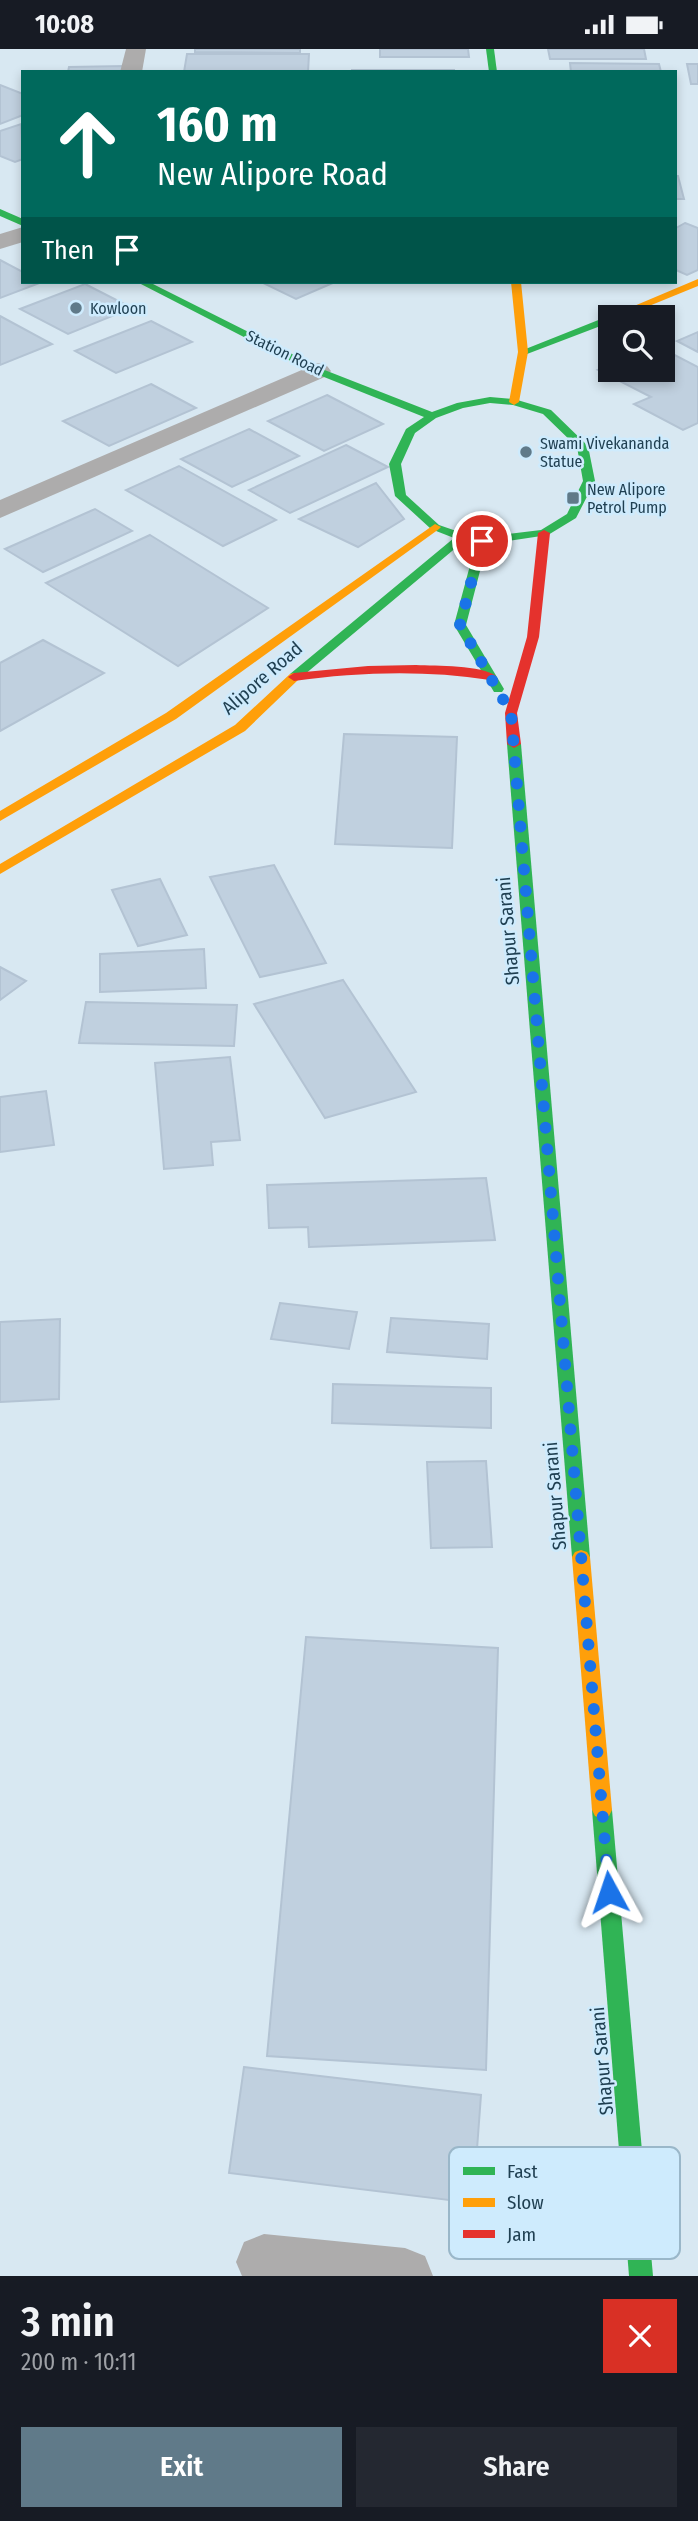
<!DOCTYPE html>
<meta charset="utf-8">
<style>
:root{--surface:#171b24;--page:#242831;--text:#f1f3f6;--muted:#9ea1a6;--accent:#607a89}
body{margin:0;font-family:"Fira Sans Condensed",sans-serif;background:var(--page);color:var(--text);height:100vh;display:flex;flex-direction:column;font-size:26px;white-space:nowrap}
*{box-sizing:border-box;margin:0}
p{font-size:23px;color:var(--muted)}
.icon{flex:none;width:38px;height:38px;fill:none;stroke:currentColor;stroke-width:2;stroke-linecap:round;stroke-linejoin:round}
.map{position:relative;height:2227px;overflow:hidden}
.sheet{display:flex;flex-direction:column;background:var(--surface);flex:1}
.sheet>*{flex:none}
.banner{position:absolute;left:21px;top:21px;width:656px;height:214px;border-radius:0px;box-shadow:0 4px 10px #0003;background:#00695c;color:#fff;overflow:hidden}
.buttons{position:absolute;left:598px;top:256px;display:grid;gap:14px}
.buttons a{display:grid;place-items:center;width:77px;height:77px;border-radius:0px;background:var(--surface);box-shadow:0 4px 10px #0003;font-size:35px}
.pin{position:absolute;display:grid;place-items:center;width:60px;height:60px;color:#fff;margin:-30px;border:4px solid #fff;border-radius:50%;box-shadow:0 2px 7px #0007}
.me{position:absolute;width:77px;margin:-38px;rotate:355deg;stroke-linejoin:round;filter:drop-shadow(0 0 5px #0008)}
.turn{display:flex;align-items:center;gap:24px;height:147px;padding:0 21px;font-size:32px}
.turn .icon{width:91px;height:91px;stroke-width:2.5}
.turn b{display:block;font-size:49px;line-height:60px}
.then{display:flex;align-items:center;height:66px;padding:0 21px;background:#0003;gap:14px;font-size:26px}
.round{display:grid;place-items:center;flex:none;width:74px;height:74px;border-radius:0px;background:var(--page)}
.summary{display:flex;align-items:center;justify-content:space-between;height:119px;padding:0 21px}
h1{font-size:42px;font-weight:600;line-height:52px}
.button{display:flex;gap:14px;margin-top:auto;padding:14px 21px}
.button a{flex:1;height:80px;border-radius:0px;background:var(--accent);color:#fff;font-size:28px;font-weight:600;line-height:80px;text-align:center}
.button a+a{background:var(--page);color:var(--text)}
.status{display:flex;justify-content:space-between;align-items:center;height:49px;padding:0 35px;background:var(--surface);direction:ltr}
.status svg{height:19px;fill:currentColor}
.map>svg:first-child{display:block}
</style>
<div class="status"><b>10:08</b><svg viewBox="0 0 49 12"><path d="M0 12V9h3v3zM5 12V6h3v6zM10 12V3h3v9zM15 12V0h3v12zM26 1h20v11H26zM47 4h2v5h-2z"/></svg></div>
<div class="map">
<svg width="698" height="2227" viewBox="0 0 698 2227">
<rect width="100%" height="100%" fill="#d8e8f2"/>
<g fill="#c0d0df" stroke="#b3c3d3" stroke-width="2">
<polygon points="195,0 300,0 300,4 195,3"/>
<polygon points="380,0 468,0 469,8 380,8"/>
<polygon points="548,0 644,0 646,10 550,10"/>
<polygon points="187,5 309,5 308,23 184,23"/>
<polygon points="570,14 659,15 661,23 571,23"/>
<polygon points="687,15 698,15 698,35 691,35"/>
<polygon points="125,17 124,23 68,23 69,18"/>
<rect x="352" y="21" width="102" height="2"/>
<polygon points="0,36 23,45 23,66 0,75"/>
<polygon points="21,75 23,110 15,113 0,107 0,82"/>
<polygon points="676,127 678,127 684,150 676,150"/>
<polygon points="685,174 698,179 698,221 687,226 676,221 676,179"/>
<polygon points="0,211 23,223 23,233 42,233 0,249"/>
<polygon points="266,233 335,233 296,250 263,234"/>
<polygon points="85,235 132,259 68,285 20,260"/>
<polygon points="0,267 52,295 0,316"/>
<polygon points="151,272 192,293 116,324 75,302"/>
<polygon points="698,283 698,303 677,292"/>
<polygon points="663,300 698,318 698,374 683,381 634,355 651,348 598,321 611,316 611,320 663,320"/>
<polygon points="151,335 196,359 109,397 63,372"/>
<polygon points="327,346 383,375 324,402 268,372"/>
<polygon points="249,380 299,407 232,438 181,410"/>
<polygon points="346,396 388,418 290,464 249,441"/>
<polygon points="179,417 276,471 223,497 126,441"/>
<polygon points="376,434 404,470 358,498 299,470"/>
<polygon points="95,460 132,482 43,523 5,500"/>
<polygon points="150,486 268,559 178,617 46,534"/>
<polygon points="43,591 104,624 0,682 0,614"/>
<polygon points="344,685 457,688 452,799 335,795"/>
<polygon points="274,816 326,914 260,928 210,828"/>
<polygon points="160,830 187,886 138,897 112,841"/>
<polygon points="204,900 206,939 100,943 100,905"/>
<polygon points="0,918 26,932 0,951"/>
<polygon points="343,931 416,1043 325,1069 254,955"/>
<polygon points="86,953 237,956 234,997 79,994"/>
<polygon points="230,1008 240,1091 211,1093 213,1116 164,1120 155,1014"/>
<polygon points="46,1042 54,1096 0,1103 0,1048"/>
<polygon points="486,1129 495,1191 309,1198 308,1178 269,1179 267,1136"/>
<polygon points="280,1254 357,1263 349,1300 271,1290"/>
<polygon points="391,1269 489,1275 487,1310 387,1303"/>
<polygon points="60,1270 59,1350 0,1353 0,1273"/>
<polygon points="333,1335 491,1339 491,1379 332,1374"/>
<polygon points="486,1412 492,1498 431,1499 427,1413"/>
<polygon points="306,1588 498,1599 486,2021 267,2007"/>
<polygon points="244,2018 481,2046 473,2154 229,2124"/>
</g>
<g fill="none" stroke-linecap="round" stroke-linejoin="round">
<g fill="#adacac" fill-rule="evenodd">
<polygon points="126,0 146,0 142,23 120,23"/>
<polygon points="23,178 23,193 0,200 0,185"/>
<polygon points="318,314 327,317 331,322 327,327 0,469 0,451"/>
<polygon points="264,2185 405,2199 425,2207 433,2227 242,2227 236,2213 244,2193"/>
</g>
<g fill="#30b455" fill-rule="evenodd">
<polygon points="486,0 494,0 497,23 489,23"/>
<polygon points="0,160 23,170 23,177 0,167"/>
<path d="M137,233H149L322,320L432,363L457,354L490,348L514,350L551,361L588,397L595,432L576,469L548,486L487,495L466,576L504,640L502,643H494L454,576L476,494L464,492L298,631H290V625L454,489L431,480L395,447L389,415L406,380L424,368L314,324ZM490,354L513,356L543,365L577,398L583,432L567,465L541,481L482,488L465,485L439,476L406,446L401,415L415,384L436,369L463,359Z"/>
<polygon points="611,266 615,268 611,268 611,273 527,305 518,303"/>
<polygon points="514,691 521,695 590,1508 587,1513 581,1515 575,1513 572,1508 507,695"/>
<polygon points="602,1752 609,1755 612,1761 653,2227 629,2227 592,1761 595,1755"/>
</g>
<g fill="#ff9f0a" fill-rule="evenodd">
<polygon points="698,230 698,237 622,268 611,268 611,271 608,268"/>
<polygon points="511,233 521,233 528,303 519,353 514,356 509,353 518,303"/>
<polygon points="435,475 441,478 439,480 176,670 0,772 0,762 166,664"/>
<polygon points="294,624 300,628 298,631 245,682 0,825 0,815 235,676 290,625"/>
<polygon points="581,1501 587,1503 590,1508 612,1761 609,1767 602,1770 595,1767 592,1761 572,1508 575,1503"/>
</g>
<g fill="#e5322d" fill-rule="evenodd">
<polygon points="544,481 550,484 539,588 517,664 521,695 514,699 507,695 505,664 527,588 538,484"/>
<path d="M416,616C436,617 482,616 496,627L490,631C424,621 360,623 294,632L288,628L294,624L368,617Z"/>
</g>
</g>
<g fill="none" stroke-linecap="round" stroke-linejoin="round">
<polyline stroke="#1a73e8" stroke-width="12" stroke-dasharray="0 21.6" points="482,492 460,576 511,664 609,1843"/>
</g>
<g fill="#607a89" stroke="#ceebfd" stroke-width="2.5">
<circle cx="76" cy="259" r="7"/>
<circle cx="526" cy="403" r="7"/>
<rect x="566" y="442" width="14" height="14" rx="3.5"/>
</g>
<g text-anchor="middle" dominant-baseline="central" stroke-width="5" stroke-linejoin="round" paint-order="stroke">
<g font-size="16" fill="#1f3f51" stroke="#ceebfd" text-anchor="start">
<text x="90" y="259">Kowloon</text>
<text x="540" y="394">Swami Vivekananda<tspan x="540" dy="18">Statue</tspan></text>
<text x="587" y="440">New Alipore<tspan x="587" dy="18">Petrol Pump</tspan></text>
</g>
<g font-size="16" fill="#1f3f51" stroke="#ceebfd">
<text transform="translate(285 304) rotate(26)">Station Road</text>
</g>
<g font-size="19" fill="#1f3f51" stroke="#ceebfd">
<text transform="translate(262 629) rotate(-41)">Alipore Road</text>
<text transform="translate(508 882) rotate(-95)">Shapur Sarani</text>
<text transform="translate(555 1447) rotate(-95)">Shapur Sarani</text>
<text transform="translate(602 2012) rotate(-95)">Shapur Sarani</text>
</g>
</g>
<rect x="449" y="2098" width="231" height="112" rx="10" fill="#ceebfd" stroke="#9ab7c9" stroke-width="2"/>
<rect x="463" y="2118" width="32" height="8" fill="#30b455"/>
<rect x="463" y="2149" width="32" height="9" fill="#ff9f0a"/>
<rect x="463" y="2181" width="32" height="8" fill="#e5322d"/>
<g font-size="19" fill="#1f3f51">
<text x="507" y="2129">Fast</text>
<text x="507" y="2160">Slow</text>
<text x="507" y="2192">Jam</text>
</g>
</svg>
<div class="buttons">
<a><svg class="icon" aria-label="search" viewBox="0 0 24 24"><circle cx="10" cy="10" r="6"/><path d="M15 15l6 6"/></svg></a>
</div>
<div class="pin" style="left:482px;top:492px;background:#d93025"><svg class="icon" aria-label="arrive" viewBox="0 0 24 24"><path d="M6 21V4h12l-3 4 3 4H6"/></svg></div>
<svg class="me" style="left:609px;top:1843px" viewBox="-20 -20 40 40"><path d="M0-17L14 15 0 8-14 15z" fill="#1a73e8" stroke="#fff" stroke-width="4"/></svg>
<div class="banner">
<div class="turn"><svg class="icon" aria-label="ahead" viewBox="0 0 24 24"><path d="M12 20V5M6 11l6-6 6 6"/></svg><div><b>160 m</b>New Alipore Road</div></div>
<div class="then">Then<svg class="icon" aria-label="arrive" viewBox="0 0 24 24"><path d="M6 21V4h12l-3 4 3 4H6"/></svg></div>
</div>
</div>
<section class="sheet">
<div class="summary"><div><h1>3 min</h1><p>200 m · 10:11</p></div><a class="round" style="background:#d93025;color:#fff"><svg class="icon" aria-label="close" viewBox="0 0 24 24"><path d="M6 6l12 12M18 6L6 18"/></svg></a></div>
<div class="button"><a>Exit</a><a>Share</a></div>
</section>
